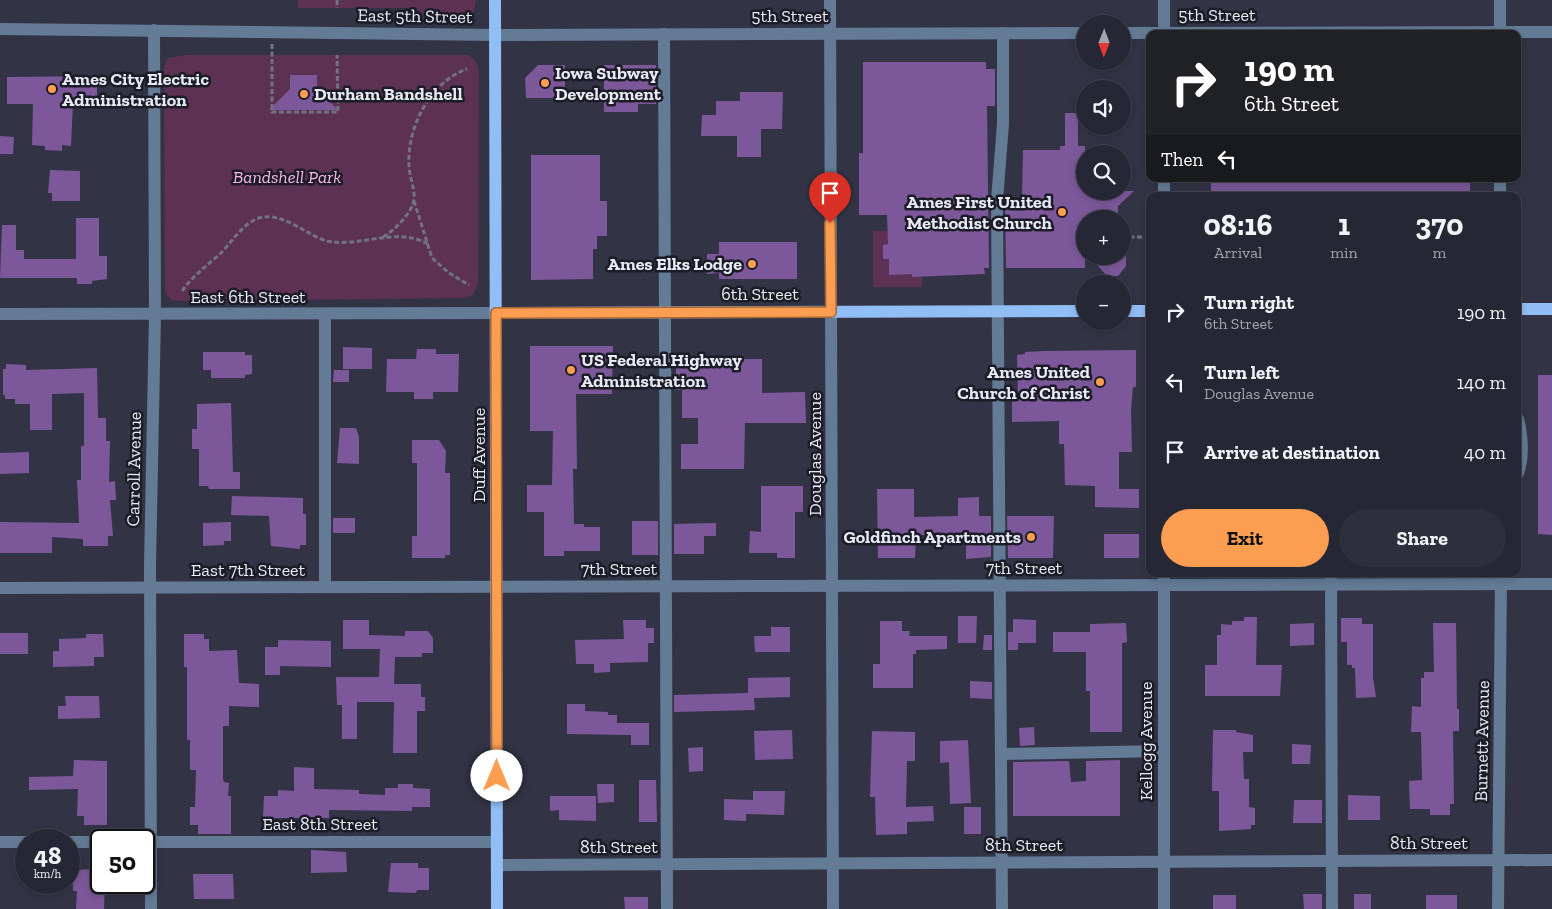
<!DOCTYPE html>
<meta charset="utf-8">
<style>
:root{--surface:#262734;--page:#2e2f3c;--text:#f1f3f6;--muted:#a4a5ac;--line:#42444f;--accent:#fc9e52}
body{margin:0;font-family:"Zilla Slab",serif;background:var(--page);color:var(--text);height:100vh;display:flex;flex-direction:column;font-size:19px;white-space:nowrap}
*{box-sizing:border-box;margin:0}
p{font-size:16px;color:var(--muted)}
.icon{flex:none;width:28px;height:28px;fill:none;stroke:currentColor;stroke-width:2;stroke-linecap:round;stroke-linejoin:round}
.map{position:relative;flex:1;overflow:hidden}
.drawer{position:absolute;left:1146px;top:192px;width:375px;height:385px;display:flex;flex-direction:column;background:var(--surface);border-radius:10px;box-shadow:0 2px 8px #0003,0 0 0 1px var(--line)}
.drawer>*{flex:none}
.banner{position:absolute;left:1146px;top:30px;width:375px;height:152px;border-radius:10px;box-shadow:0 2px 8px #0003,0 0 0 1px var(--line);background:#202124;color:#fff;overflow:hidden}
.needle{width:32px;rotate:181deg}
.tools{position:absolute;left:1076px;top:15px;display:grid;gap:10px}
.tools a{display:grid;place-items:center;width:55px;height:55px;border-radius:50%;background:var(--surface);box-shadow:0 2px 8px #0003,0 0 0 1px var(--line);font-size:25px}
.speed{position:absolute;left:15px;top:829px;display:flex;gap:10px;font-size:25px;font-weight:700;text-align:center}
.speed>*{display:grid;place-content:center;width:65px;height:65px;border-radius:50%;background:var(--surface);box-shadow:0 2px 8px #0003,0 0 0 1px var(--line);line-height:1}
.speed small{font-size:12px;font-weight:400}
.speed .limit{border:2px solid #111;border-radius:8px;background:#fff;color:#111}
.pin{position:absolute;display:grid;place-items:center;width:42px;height:42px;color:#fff;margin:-51px -21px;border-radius:50% 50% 50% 0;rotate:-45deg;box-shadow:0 0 5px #0007}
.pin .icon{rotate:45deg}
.me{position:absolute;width:55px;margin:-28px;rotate:0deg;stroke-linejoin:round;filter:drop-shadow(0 0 4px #0008)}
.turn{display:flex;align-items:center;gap:18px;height:105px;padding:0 15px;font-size:22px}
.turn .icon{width:65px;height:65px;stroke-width:2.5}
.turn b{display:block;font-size:35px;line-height:42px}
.then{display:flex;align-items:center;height:48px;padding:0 15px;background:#0003;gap:10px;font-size:19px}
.eta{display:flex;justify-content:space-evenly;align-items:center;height:85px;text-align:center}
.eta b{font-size:30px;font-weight:700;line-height:35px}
.primary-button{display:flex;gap:10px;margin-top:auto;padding:10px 15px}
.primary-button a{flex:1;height:58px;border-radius:30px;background:var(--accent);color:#111;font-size:20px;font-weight:700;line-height:58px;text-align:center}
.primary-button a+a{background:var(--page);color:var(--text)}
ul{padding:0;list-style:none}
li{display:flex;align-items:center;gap:15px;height:70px;padding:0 15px}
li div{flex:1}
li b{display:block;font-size:19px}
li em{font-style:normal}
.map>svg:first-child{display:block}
</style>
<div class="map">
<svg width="1552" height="909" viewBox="0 0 1552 909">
<rect width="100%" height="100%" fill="#323446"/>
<g fill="#5d3154">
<polygon points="298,0 476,0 473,15 463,20 429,20 416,8 298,8"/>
<path d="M187,55H467C478,59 478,66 479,76L478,284L473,295L464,298L181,301C173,301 168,300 165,291L164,67L168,58Z"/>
<polygon points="873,231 888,231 888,245 883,245 883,259 889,259 889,274 912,274 913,277 922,277 922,287 873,287"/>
</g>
<g fill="#7c589a">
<polygon points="863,62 986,62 986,69 995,69 995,106 987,106 989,268 984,268 985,274 912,277 912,274 889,275 889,259 883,259 883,245 888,244 887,215 859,215 859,153 863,153"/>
<polygon points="538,65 565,65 565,89 555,98 526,98 525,78"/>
<polygon points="604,65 656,65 656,104 638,104 638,112 604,112"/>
<polygon points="290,75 317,75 317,88 338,110 269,110 290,89"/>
<polygon points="97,76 97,103 73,103 71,146 62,145 62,151 45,150 45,146 32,145 33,104 7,104 7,77"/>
<polygon points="740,92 783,92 782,129 761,129 761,157 737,157 737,136 701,136 702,115 716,115 716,101 740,101"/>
<polygon points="1065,113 1078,113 1078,146 1085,146 1085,191 1134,191 1118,206 1118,219 1085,219 1085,268 1006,268 1005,199 1022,199 1023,150 1060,150 1060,146 1065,146"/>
<polygon points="0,136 14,137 13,154 0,154"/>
<polygon points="531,155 600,155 600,201 607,201 607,236 597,236 597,249 593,249 593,279 531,280"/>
<polygon points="50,170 80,171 80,201 52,201 52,193 48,193"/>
<polygon points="1211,179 1470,179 1470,194 1211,196"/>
<polygon points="76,218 99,218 99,256 107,256 107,279 92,281 92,284 77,284 77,278 0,278 2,225 16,225 16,250 24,250 24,259 76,259"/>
<polygon points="719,242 797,242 797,279 719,279 719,273 707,274 707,254 719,254"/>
<polygon points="1089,256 1126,256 1126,266 1118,276 1107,276"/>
<polygon points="530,346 613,346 612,394 576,394 577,469 573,469 574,524 584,524 584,527 600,527 600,551 564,551 564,556 544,556 544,512 527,512 527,485 552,485 553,431 530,431"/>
<polygon points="343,347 372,348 372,369 343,369"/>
<polygon points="417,349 436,349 436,354 459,354 458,392 433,392 433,399 414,399 414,392 386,392 387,359 416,359"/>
<polygon points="1136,350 1136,387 1133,387 1131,410 1132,452 1119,452 1119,489 1139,489 1139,508 1095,507 1095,486 1065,485 1064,444 1059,444 1059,421 1012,422 1012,399 1018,399 1017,355 1025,354 1025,352 1044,351"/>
<polygon points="203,352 245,352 245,355 252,355 252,374 245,375 245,378 211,378 211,370 203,370"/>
<polygon points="738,359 762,359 762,393 805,392 806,423 745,423 744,469 681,469 681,444 698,444 698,418 682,418 682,390 676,390 676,363 739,363"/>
<polygon points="6,364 26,365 26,370 97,368 98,418 106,418 106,441 110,441 109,482 115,481 116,500 110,500 113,536 108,536 108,546 83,546 83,539 52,537 52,553 0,553 0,522 79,523 77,480 81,480 81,446 84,446 84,393 52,394 52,430 30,430 30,404 15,404 15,399 5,399 5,395 3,395 3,369 6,369"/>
<polygon points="334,370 349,370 349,382 333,382"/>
<polygon points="1538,375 1552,375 1552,535 1538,534"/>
<polygon points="231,403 233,472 240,472 240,489 209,489 208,486 199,486 199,449 192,449 192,429 197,429 197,404"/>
<polygon points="340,428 356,428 359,437 359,464 337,463"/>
<polygon points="412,440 439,440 446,451 445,473 450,473 450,555 445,555 445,558 412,558 412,536 417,536 417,463 412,463"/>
<polygon points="29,452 29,473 0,474 0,453"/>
<polygon points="761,486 803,486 803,512 795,512 795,558 777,558 777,553 749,553 750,531 761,532"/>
<polygon points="877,489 914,489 914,517 958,516 958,498 979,497 979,516 991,516 991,557 966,559 966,536 950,537 950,535 916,535 915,558 878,558"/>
<polygon points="232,496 303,498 303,514 306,514 306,545 300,545 300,549 271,546 269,516 231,515"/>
<polygon points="1007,516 1054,516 1053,558 1008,558"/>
<rect x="333" y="518" width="22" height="15"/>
<rect x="632" y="521" width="26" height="34"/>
<polygon points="231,522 231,541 224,541 224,545 203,546 203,523"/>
<polygon points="716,523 716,536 704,536 704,554 674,554 674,524"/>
<rect x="1104" y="534" width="35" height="24"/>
<polygon points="958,616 977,616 976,643 958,643"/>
<polygon points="1244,617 1257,617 1256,665 1282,665 1280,696 1205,696 1205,665 1217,665 1217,635 1221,635 1221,624 1232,625 1232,621 1244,621"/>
<polygon points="1341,618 1362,618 1362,624 1373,624 1373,678 1376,697 1356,698 1355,668 1352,668 1352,665 1347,665 1347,642 1341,642"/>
<polygon points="1013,619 1036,620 1036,643 1018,643 1018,650 1008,650 1008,632 1013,632"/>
<polygon points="343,620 369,620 369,635 405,636 405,631 428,631 433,638 433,653 422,653 422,657 395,657 394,684 421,684 421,697 425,697 425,711 417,711 417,753 393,753 394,702 357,702 357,739 342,739 342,705 337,705 336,677 379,677 380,649 343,649"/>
<polygon points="623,620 646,620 646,628 654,628 654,643 648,643 648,662 610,663 610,672 594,673 594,664 576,664 575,640 624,639"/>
<polygon points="880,621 902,621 902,631 910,631 909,636 947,636 947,649 916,650 916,654 913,654 913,688 873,688 873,664 880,664"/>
<polygon points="1126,623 1127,642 1122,643 1122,732 1090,732 1090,691 1086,691 1086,652 1053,652 1053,632 1090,632 1090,624"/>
<polygon points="1314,623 1314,645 1290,646 1290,624"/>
<polygon points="1433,623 1456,623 1457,709 1459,709 1459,731 1453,731 1454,804 1450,804 1450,815 1430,815 1430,809 1410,809 1409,781 1422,780 1421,732 1411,732 1412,706 1421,707 1421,678 1424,678 1424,672 1434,672"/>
<polygon points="771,627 790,627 790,652 755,652 754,636 771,636"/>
<rect x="0" y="633" width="28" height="21"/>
<polygon points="86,634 103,634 104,657 94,657 94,666 53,667 53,651 59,651 59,639 86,638"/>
<polygon points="184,634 204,634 204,639 209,639 209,651 237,650 239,683 259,684 259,707 229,706 229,726 223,726 223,779 224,782 229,783 228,796 231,796 231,834 198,834 198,825 190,825 190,807 195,807 196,770 190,770 190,740 187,740 187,667 184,667"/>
<polygon points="984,635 992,635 992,650 983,650"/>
<polygon points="278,640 331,641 331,667 280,666 280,675 265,675 265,647 278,647"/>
<polygon points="790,677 790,697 754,698 755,710 674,712 674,695 748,693 748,678"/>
<polygon points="970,681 992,682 992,699 970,698"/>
<polygon points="65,696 99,696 100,718 58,719 58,706 66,706"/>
<polygon points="567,704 585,704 585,711 608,712 608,715 617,715 617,723 649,723 649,745 631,745 631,735 567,734"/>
<polygon points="1034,727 1035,745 1020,746 1019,728"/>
<polygon points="792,730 793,759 755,760 754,731"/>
<polygon points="1213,730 1236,730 1236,732 1253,735 1253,752 1243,752 1244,779 1249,779 1249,807 1255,808 1255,825 1251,825 1251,829 1219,831 1219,791 1212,791"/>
<polygon points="872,731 915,732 915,761 907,761 906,807 933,806 934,821 907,822 907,834 876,835 875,797 870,797"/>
<polygon points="968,740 971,803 950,804 949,762 940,763 940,741"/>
<polygon points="1292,744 1311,745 1310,764 1292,764"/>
<polygon points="703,747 703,771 689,772 688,748"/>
<polygon points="74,760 107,761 107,825 84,825 84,816 77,816 78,789 29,790 29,777 73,776"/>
<polygon points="1120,760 1120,816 1013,816 1013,762 1069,761 1071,782 1086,781 1086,761"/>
<polygon points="294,767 314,768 314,789 359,790 359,794 385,795 385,788 398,788 398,784 413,784 413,788 430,789 430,807 412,807 412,811 329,810 329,818 263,818 264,796 278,796 278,790 294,791"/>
<polygon points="639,780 656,780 657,822 639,822"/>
<polygon points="597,784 614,784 614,802 598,803"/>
<polygon points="753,791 785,791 784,815 746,814 746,821 724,820 724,799 753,800"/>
<polygon points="1348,795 1380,796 1380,820 1348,820"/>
<polygon points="550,796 596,796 596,821 559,820 559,810 550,811"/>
<polygon points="1294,800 1322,800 1322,823 1293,823"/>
<rect x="964" y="807" width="17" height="27"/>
<polygon points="311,850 346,852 347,872 311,873"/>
<polygon points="391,863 418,863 418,868 429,868 429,890 417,890 416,893 388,892"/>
<polygon points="101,869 101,882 105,882 104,909 76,909 77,891 73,891 72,870"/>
<polygon points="193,874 233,874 234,899 194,899"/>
<polygon points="1303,894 1322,894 1322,909 1304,909"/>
<rect x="1354" y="894" width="17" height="15"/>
<rect x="1213" y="895" width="23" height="14"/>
<rect x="1426" y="895" width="31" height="14"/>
<polygon points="624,897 648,897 648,909 625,909"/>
</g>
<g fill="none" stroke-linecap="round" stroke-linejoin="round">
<g stroke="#717383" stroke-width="3" stroke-dasharray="5 2.5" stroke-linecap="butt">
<polyline points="337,0 337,8"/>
<polyline points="272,44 272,112 338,112 337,55"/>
<polyline points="414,201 432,258 449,273 469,285"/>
<path d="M383,237C394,231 413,212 414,199C415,188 409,176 409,165C407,127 430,82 467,69"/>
<polyline points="1122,237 1143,237"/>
<path d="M182,291C192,277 206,266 220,254C232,242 242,224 259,218C282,211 306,235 327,241C359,248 398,226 428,244"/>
</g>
<g stroke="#647b95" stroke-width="12">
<polyline points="830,0 833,909"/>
<polyline points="1164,0 1164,34"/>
<polyline points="1500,0 1500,34"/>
<polyline points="0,29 496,35 1085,33"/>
<polyline points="1122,33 1552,32"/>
<polyline points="664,34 667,909"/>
<polyline points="1164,179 1164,196"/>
<polyline points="1500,196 1500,179"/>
<polyline points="0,314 496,313"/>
<polyline points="325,314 325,587"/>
<path d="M1518,419C1522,434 1524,458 1518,473"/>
<polyline points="1331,574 1332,909"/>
<polyline points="0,588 1552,584"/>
<polyline points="1002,754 1164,751"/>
<polyline points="0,842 26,842"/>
<polyline points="69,842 101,842"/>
<polyline points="144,842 497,842"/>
<polyline points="497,865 1552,860"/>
<polyline points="151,909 150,565 155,315 154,30"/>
<polyline points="1002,909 997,200 1003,124 1003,33"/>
<polyline points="1164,909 1164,574"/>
<polyline points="1498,909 1501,574"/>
</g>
<g stroke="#91bef5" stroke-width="12">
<polyline points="495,0 497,909"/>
<polyline points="1518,309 1552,309"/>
<polyline points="1122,311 1150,311"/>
<polyline points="496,313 1085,311"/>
</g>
</g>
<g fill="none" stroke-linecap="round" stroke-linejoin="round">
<g stroke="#a46735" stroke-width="12">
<polyline id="route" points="497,776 496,313 831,312 830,223"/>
</g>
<use href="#route" stroke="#fc9e52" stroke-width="9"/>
</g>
<g fill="#fc9e52" stroke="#1b1c25" stroke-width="2">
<circle cx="545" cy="83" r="5"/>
<circle cx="52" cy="89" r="5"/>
<circle cx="304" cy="94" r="5"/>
<circle cx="1062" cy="212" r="5"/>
<circle cx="752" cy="264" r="5"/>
<circle cx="571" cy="370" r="5"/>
<circle cx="1100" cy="382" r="5"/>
<circle cx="1031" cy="537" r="5"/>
</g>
<g text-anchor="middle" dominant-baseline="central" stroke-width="5" stroke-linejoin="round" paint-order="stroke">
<g font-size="18" fill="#e8eaf6" stroke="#1b1c25">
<text x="1217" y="15">5th Street</text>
<text transform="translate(415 16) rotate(1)">East 5th Street</text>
<text x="790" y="16">5th Street</text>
<text x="760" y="294">6th Street</text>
<text x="248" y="297">East 6th Street</text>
<text transform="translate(815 454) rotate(-90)">Douglas Avenue</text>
<text transform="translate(479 455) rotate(-90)">Duff Avenue</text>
<text transform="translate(134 469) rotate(-89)">Carroll Avenue</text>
<text x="1024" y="568">7th Street</text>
<text x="619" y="569">7th Street</text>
<text x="248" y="570">East 7th Street</text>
<text transform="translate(1146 741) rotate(-90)">Kellogg Avenue</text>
<text transform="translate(1482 741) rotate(-89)">Burnett Avenue</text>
<text x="320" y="824">East 8th Street</text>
<text x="1429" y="843">8th Street</text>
<text x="1024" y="845">8th Street</text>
<text x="619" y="847">8th Street</text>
</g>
<g font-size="18" font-weight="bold" fill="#e8eaf6" stroke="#1b1c25" text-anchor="start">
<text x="555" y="73">Iowa Subway<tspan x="555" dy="21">Development</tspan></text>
<text x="62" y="79">Ames City Electric<tspan x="62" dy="21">Administration</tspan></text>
<text x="314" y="94">Durham Bandshell</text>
<text x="1052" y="202" text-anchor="end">Ames First United<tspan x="1052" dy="21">Methodist Church</tspan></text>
<text x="742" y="264" text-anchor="end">Ames Elks Lodge</text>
<text x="581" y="360">US Federal Highway<tspan x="581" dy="21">Administration</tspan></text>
<text x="1090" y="372" text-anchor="end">Ames United<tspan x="1090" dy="21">Church of Christ</tspan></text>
<text x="1021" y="537" text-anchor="end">Goldfinch Apartments</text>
</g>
<g font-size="18" font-style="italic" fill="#feb5ed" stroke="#1b1c25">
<text x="287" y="177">Bandshell Park</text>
</g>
</g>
</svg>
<div class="tools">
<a><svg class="needle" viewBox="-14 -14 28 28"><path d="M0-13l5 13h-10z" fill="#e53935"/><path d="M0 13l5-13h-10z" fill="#a4a5ac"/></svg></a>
<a><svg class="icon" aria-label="sound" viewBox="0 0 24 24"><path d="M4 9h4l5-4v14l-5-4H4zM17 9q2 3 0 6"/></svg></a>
<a><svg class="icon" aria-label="search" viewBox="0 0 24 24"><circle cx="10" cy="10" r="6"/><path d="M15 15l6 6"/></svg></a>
<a>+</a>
<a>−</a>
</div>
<div class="speed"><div>48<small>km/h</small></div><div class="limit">50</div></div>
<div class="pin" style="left:830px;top:223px;background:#d93025"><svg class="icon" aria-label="arrive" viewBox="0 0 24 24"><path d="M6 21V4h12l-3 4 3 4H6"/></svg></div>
<svg class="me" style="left:497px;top:776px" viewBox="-20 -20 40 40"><circle r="19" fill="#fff"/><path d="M0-13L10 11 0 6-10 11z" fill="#fc9e52"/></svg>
<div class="banner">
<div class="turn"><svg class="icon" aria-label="right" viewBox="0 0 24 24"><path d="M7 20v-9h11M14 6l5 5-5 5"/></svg><div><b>190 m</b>6th Street</div></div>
<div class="then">Then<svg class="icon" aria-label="left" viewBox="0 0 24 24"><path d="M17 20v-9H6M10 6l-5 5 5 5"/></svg></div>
</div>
<section class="drawer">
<div class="eta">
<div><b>08:16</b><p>Arrival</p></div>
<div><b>1</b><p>min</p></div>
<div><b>370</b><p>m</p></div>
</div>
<ul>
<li><svg class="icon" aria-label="right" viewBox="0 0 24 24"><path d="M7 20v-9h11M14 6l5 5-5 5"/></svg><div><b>Turn right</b><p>6th Street</p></div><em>190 m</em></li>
<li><svg class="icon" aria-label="left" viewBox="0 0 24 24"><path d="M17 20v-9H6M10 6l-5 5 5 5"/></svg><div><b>Turn left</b><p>Douglas Avenue</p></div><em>140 m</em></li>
<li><svg class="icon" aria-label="arrive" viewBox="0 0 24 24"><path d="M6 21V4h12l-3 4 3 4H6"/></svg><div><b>Arrive at destination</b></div><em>40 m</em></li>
</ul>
<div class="primary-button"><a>Exit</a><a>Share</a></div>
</section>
</div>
